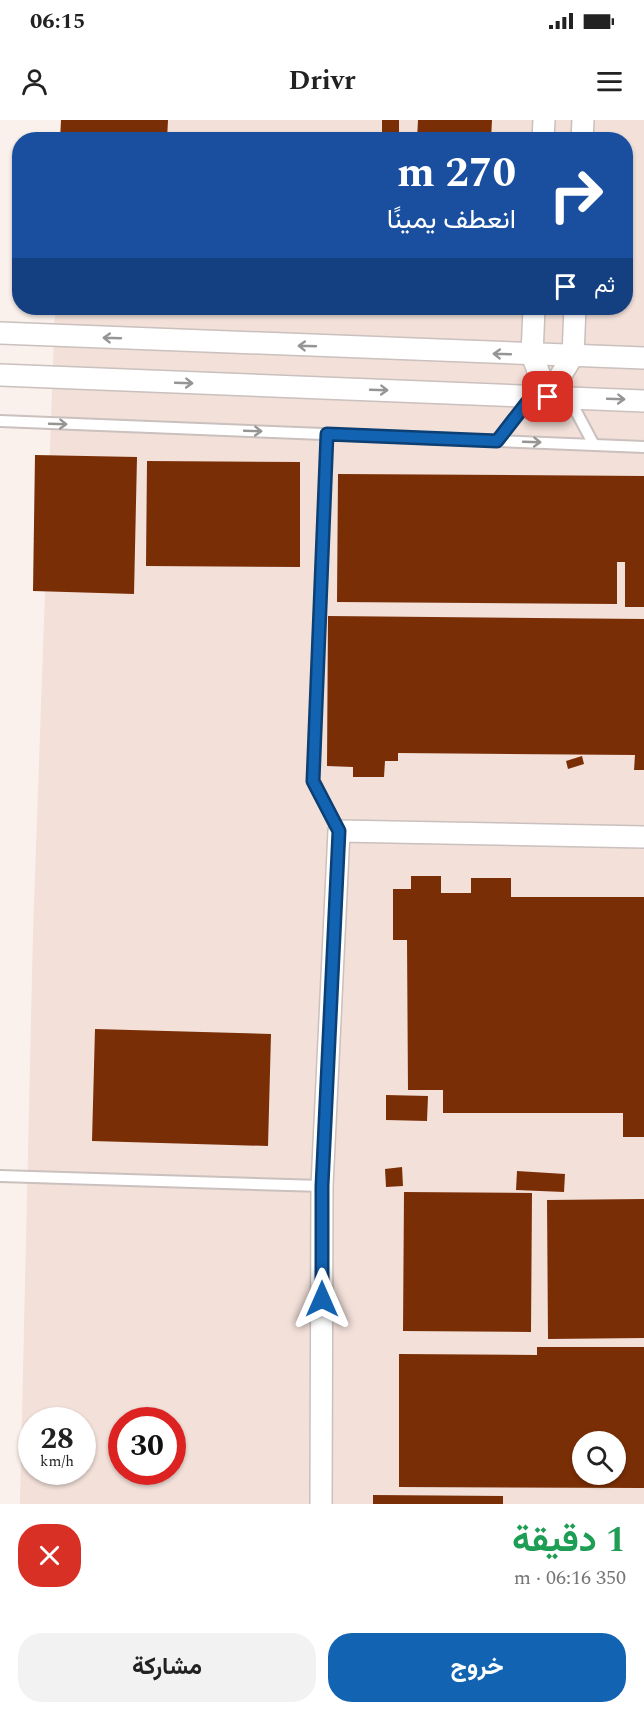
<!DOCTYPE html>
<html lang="ar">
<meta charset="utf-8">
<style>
:root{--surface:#fff;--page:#f2f2f2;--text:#222;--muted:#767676;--accent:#1263b2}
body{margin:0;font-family:Spectral,Vazirmatn,serif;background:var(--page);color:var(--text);direction:rtl;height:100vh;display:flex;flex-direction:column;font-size:22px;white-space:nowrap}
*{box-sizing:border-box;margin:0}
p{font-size:20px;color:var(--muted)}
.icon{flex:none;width:33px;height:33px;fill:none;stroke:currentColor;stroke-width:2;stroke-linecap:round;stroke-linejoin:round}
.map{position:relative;height:1384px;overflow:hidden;direction:ltr}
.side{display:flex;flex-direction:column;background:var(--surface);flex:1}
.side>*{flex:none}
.hud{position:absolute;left:12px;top:12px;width:621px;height:183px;border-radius:24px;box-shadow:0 2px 4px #0004;direction:rtl;background:#1a4fa0;color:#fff;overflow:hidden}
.buttons{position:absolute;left:572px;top:1311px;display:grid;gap:12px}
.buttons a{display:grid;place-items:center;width:54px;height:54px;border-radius:50%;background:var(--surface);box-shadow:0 2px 4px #0004;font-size:30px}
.speed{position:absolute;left:18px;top:1287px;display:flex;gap:12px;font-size:30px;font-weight:700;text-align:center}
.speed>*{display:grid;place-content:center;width:78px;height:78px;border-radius:50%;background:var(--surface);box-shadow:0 2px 4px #0004;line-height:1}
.speed small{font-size:15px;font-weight:400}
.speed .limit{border:9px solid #d22;background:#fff;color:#111}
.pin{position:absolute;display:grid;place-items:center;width:51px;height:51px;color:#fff;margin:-26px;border-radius:12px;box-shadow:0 3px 9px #0006}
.me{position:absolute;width:66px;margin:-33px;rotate:0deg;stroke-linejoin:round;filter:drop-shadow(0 0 4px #0008)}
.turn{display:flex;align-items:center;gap:21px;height:126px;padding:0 18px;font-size:27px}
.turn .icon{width:78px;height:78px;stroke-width:2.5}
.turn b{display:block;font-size:42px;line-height:51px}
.then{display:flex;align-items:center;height:57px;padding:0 18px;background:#0003;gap:12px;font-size:22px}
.round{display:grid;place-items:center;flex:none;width:63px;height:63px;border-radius:24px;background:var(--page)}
.summary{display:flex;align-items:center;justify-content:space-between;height:102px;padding:0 18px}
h1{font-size:36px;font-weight:700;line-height:45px;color:#1e9e55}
.button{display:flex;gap:12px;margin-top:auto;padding:12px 18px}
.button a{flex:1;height:69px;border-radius:24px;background:var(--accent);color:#fff;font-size:24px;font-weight:700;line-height:69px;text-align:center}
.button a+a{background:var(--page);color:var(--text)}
.status{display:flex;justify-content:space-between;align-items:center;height:42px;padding:0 30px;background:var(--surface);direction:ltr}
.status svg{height:16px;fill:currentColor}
header{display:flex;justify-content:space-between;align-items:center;height:78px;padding:0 18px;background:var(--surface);font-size:27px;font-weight:700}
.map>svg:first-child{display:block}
</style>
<div class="status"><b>06:15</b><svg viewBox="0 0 49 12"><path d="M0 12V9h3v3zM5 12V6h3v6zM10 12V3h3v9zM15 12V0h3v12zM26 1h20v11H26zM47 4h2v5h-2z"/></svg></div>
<header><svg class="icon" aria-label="menu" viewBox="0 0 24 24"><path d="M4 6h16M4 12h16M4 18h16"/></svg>Drivr<svg class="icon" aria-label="person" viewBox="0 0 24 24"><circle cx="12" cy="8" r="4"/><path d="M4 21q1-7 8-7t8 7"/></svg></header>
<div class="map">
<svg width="644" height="1384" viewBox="0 0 644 1384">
<rect width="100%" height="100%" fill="#faf0ec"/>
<path fill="#f2e0d9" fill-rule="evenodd" d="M65,0H644V1384H20L33,813L55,188H626V20L64,19ZM32,1300H82V1352H32ZM122,1300H172V1352H122ZM582,1322H615V1354H582Z"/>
<g fill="#7a2e05" fill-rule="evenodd">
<polygon points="61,0 168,0 167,20 60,20"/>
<rect x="382" y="0" width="17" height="20"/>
<polygon points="418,0 492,0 491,20 417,20"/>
<polygon points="35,335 137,337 134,474 33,471"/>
<polygon points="147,341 300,342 300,447 146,446"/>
<polygon points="338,354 644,356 644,487 625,487 625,442 617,442 617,484 337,482"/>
<polygon points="328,496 644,499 644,650 634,650 635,635 398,633 398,641 385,641 384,657 353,657 353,647 327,646"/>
<polygon points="582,636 584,644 568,649 566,641"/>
<polygon points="411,756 441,756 441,773 471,773 471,758 511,758 511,777 644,777 644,1017 623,1017 623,993 443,993 443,970 408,970 407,820 393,820 393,769 411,769"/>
<polygon points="95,909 271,914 268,1026 92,1021"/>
<polygon points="386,975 428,976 427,1001 386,1000"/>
<polygon points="402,1047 403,1066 386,1067 385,1049"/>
<polygon points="517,1051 565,1054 564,1072 516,1070"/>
<polygon points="404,1072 532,1073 531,1212 403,1211"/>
<polygon points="644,1079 644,1218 548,1219 547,1080"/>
<path d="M537,1227H644V1368L399,1367V1234L537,1235ZM582,1322H615V1354H582Z"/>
<polygon points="373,1375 503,1376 503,1384 373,1384"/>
</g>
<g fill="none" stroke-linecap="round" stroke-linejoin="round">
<g stroke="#cac0bd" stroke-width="14">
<g id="service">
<polyline points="569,278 594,325"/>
<polyline points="0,301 644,327"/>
<polyline points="327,314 313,661 339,711"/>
<polyline points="497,321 532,276"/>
<polyline points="0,1056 322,1066"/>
</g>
</g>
<g stroke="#cac0bd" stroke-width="24">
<g id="minor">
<polyline points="543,20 544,0"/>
<polyline points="582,20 583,0"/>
<polyline points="534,188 532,235 548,277"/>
<polyline points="0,213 644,238"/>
<polyline points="0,255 644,281"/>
<polyline points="548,277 573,235 575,188"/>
<polyline points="321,1384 322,1066 339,711 644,717"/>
</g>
</g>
<use href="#service" stroke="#fff" stroke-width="10"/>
<use href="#minor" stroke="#fff" stroke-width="21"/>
</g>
<defs><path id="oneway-shaft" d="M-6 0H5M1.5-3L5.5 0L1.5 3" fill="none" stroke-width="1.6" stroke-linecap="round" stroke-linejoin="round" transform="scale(1.5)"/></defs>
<g stroke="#969594">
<use href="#oneway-shaft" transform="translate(112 218) rotate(-178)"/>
<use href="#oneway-shaft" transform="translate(307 226) rotate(-178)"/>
<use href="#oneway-shaft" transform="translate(502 234) rotate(-178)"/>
<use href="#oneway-shaft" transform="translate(184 263) rotate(2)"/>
<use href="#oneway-shaft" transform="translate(379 270) rotate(2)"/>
<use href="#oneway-shaft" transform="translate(616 279) rotate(2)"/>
<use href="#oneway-shaft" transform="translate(58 304) rotate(2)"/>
<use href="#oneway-shaft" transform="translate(253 311) rotate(2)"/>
<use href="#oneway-shaft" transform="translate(532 322) rotate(2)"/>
</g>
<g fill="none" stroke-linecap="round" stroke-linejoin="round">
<g stroke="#0c4074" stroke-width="15">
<polyline id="route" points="322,1179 322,1066 339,711 313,661 327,314 497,321 532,276 548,277"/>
</g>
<use href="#route" stroke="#1263b2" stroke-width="10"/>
</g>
</svg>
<div class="buttons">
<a><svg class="icon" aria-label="search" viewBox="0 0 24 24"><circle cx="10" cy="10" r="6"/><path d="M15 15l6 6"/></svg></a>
</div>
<div class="speed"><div>28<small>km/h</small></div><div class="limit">30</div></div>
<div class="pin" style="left:548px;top:277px;background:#d93025"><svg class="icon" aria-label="arrive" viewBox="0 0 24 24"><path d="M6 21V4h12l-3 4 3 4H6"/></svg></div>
<svg class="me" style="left:322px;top:1179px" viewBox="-20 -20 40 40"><path d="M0-17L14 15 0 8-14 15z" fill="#1263b2" stroke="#fff" stroke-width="4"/></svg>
<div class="hud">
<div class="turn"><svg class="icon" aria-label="right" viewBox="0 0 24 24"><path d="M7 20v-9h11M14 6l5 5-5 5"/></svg><div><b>270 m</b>انعطف يمينًا</div></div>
<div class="then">ثم<svg class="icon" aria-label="arrive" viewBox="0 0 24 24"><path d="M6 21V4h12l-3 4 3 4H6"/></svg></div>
</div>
</div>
<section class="side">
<div class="summary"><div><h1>1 دقيقة</h1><p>350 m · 06:16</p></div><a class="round" style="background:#d93025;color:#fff"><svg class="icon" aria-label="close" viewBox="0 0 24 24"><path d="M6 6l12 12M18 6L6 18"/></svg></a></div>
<div class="button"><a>خروج</a><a>مشاركة</a></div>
</section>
